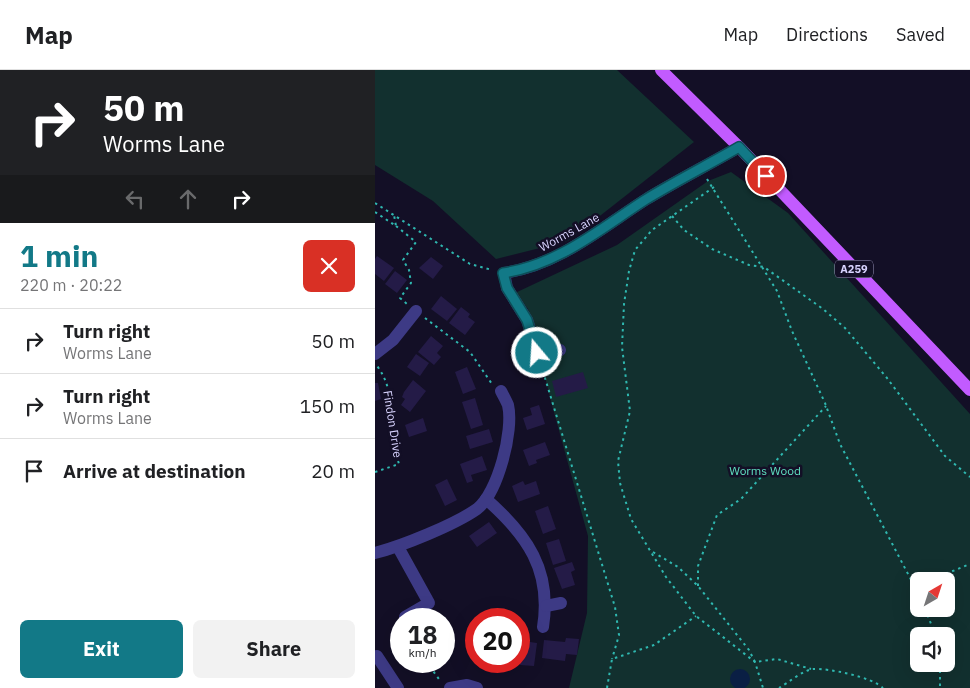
<!DOCTYPE html>
<meta charset="utf-8">
<style>
:root{--surface:#fff;--page:#f2f2f2;--text:#202124;--muted:#757577;--line:#e0e0e0;--accent:#127987}
body{margin:0;font-family:"IBM Plex Sans",sans-serif;background:var(--page);color:var(--text);height:100vh;display:flex;flex-direction:column;font-size:19px;white-space:nowrap}
*{box-sizing:border-box;margin:0}
p{font-size:16px;color:var(--muted)}
.icon{flex:none;width:28px;height:28px;fill:none;stroke:currentColor;stroke-width:2;stroke-linecap:round;stroke-linejoin:round}
.map{position:relative;flex:1;overflow:hidden}
.sheet{display:flex;flex-direction:column;background:var(--surface);width:375px}
.sheet>*{flex:none}
.banner{background:#202124;color:#fff;overflow:hidden}
.needle{width:32px;rotate:39deg}
.fabs{position:absolute;left:535px;top:502px;display:grid;gap:10px}
.fabs a{display:grid;place-items:center;width:45px;height:45px;border-radius:8px;background:var(--surface);box-shadow:0 5px 20px #0002;font-size:25px}
.speed{position:absolute;left:15px;top:538px;display:flex;gap:10px;font-size:25px;font-weight:700;text-align:center}
.speed>*{display:grid;place-content:center;width:65px;height:65px;border-radius:50%;background:var(--surface);box-shadow:0 5px 20px #0002;line-height:1}
.speed small{font-size:12px;font-weight:400}
.speed .limit{border:8px solid #d22;background:#fff;color:#111}
.pin{position:absolute;display:grid;place-items:center;width:42px;height:42px;color:#fff;margin:-21px;border:2px solid #fff;border-radius:50%;box-shadow:0 1px 5px #0007}
.me{position:absolute;width:55px;margin:-28px;rotate:342deg;stroke-linejoin:round;filter:drop-shadow(0 0 4px #0008)}
.turn{display:flex;align-items:center;gap:18px;height:105px;padding:0 20px;font-size:22px}
.turn .icon{width:65px;height:65px;stroke-width:2.5}
.turn b{display:block;font-size:35px;line-height:42px}
.lanes{display:flex;align-items:center;height:48px;padding:0 20px;background:#0003;justify-content:center;gap:25px;direction:ltr}
.lanes .off{opacity:.35}
.round{display:grid;place-items:center;flex:none;width:52px;height:52px;border-radius:8px;background:var(--page)}
.head{display:flex;align-items:center;justify-content:space-between;height:85px;padding:0 20px}
h1{font-size:30px;font-weight:800;line-height:38px;color:var(--accent)}
.button{display:flex;gap:10px;margin-top:auto;padding:10px 20px}
.button a{flex:1;height:58px;border-radius:8px;background:var(--accent);color:#fff;font-size:20px;font-weight:800;line-height:58px;text-align:center}
.button a+a{background:var(--page);color:var(--text)}
ul{padding:0;list-style:none}
li{display:flex;align-items:center;gap:15px;height:65px;padding:0 20px;border-top:1px solid var(--line)}
li div{flex:1}
li b{display:block;font-size:19px}
li em{font-style:normal}
header{display:flex;align-items:center;gap:30px;box-sizing:border-box;height:70px;padding:0 25px;background:var(--surface);border-bottom:1px solid var(--line)}
header strong{font-size:24px}
nav{display:flex;gap:28px;margin-inline-start:auto;font-size:18px}
main{display:flex;flex:1;min-height:0}
.map>svg:first-child{display:block}
</style>
<header>
<strong>Map</strong>
<nav><a>Map</a><a>Directions</a><a>Saved</a></nav>
</header>
<main>
<section class="sheet">
<div class="banner">
<div class="turn"><svg class="icon" aria-label="right" viewBox="0 0 24 24"><path d="M7 20v-9h11M14 6l5 5-5 5"/></svg><div><b>50 m</b>Worms Lane</div></div>
<div class="lanes"><svg class="icon off" aria-label="left" viewBox="0 0 24 24"><path d="M17 20v-9H6M10 6l-5 5 5 5"/></svg><svg class="icon off" aria-label="ahead" viewBox="0 0 24 24"><path d="M12 20V5M6 11l6-6 6 6"/></svg><svg class="icon" aria-label="right" viewBox="0 0 24 24"><path d="M7 20v-9h11M14 6l5 5-5 5"/></svg></div>
</div>
<div class="head"><div><h1>1 min</h1><p>220 m · 20:22</p></div><a class="round" style="background:#d93025;color:#fff"><svg class="icon" aria-label="close" viewBox="0 0 24 24"><path d="M6 6l12 12M18 6L6 18"/></svg></a></div>
<ul>
<li><svg class="icon" aria-label="right" viewBox="0 0 24 24"><path d="M7 20v-9h11M14 6l5 5-5 5"/></svg><div><b>Turn right</b><p>Worms Lane</p></div><em>50 m</em></li>
<li><svg class="icon" aria-label="right" viewBox="0 0 24 24"><path d="M7 20v-9h11M14 6l5 5-5 5"/></svg><div><b>Turn right</b><p>Worms Lane</p></div><em>150 m</em></li>
<li><svg class="icon" aria-label="arrive" viewBox="0 0 24 24"><path d="M6 21V4h12l-3 4 3 4H6"/></svg><div><b>Arrive at destination</b></div><em>20 m</em></li>
</ul>
<div class="button"><a>Exit</a><a>Share</a></div>
</section>
<div class="map">
<svg width="595" height="618" viewBox="0 0 595 618">
<rect width="100%" height="100%" fill="#130f26"/>
<g fill="#12302f" fill-rule="evenodd">
<polygon points="0,0 242,0 319,72 193,171 121,189 58,131 0,95"/>
<path d="M356,102L413,143L595,344V618H194L212,543L213,466L177,335L153,239L140,223L242,175L333,111ZM544,511H571V539H544ZM544,566H571V594H544Z"/>
</g>
<circle fill="#0a1f44" cx="365" cy="609" r="10"/>
<g fill="#241b47">
<polygon points="2,186 19,198 9,211 0,204 0,189"/>
<polygon points="56,187 68,196 58,209 44,198"/>
<polygon points="20,201 32,210 22,223 10,214"/>
<polygon points="66,226 82,239 72,251 56,239"/>
<polygon points="86,237 95,244 93,247 100,252 90,265 74,253"/>
<polygon points="56,266 68,276 62,283 66,287 59,295 43,282"/>
<polygon points="41,284 54,293 45,306 32,297"/>
<polygon points="92,297 101,319 88,324 80,302"/>
<polygon points="208,302 213,318 181,327 177,311"/>
<polygon points="38,310 51,321 35,342 26,335 30,329 27,327 29,322"/>
<polygon points="0,313 3,313 6,329 0,331"/>
<polygon points="100,328 108,355 96,359 87,332"/>
<polygon points="164,335 170,354 152,360 148,348 157,345 155,338"/>
<polygon points="48,348 52,361 34,367 30,355"/>
<polygon points="114,359 118,372 95,379 91,366"/>
<polygon points="170,372 175,385 161,390 162,393 154,396 148,380"/>
<polygon points="107,386 112,400 96,405 98,411 92,413 85,394"/>
<polygon points="72,409 82,430 70,436 60,415"/>
<polygon points="148,411 150,415 161,411 165,424 143,432 137,416"/>
<polygon points="173,436 181,459 168,464 160,441"/>
<polygon points="114,452 122,463 102,477 94,466"/>
<polygon points="184,469 191,491 178,495 171,473"/>
<polygon points="197,492 200,500 196,502 200,515 187,519 179,498"/>
<polygon points="191,568 204,569 202,585 191,584 190,591 167,588 169,570 190,572"/>
<polygon points="148,571 162,573 159,596 145,595"/>
</g>
<g fill="none" stroke-linecap="round" stroke-linejoin="round">
<g stroke="#2fb8b0" stroke-width="2" stroke-dasharray="2.5 4" stroke-linecap="butt">
<polyline points="332,109 402,221 417,261 450,333 465,374 544,525"/>
<polyline points="339,117 277,160 260,180 254,201 249,234 247,277 255,341 243,391 245,413 256,449 291,507 321,546 380,592 388,618"/>
<polyline points="0,133 95,194 117,200"/>
<polyline points="0,142 21,156 19,145"/>
<polyline points="297,146 309,160 337,179 374,195 389,197 448,239 470,258 512,308 570,386 595,407"/>
<polyline points="21,156 41,172 28,190 34,200 36,213 25,228 32,234"/>
<polyline points="50,248 95,282 117,314"/>
<polyline points="166,295 240,537 244,565 237,589"/>
<path d="M0,402L24,394C14,362 23,323 2,296"/>
<polyline points="278,482 303,497 323,516 374,580 380,592 402,589 436,599"/>
<polyline points="553,511 595,494"/>
<polyline points="323,516 323,496 342,445 366,429 451,336"/>
<polyline points="550,539 561,566"/>
<polyline points="51,591 66,612"/>
<polyline points="565,594 565,618"/>
<polyline points="232,618 237,589 279,575 321,546"/>
<path d="M404,618C413,613 428,600 438,599C453,598 497,607 508,618"/>
</g>
<g stroke="#3d3a85" stroke-width="12">
<path d="M185,280L163,283L152,250L132,218L129,203C183,195 225,159 270,130C301,111 333,95 364,77"/>
<polyline points="0,284 18,270 41,241"/>
<path d="M111,429C152,465 177,500 168,557"/>
<polyline points="23,477 54,533 30,547"/>
<path d="M0,483C27,476 79,455 102,439C123,423 139,360 133,335C131,330 128,325 126,321"/>
<polyline points="171,536 186,533"/>
<polyline points="0,587 2,586 23,618"/>
<polyline points="75,618 92,615 102,618"/>
</g>
<polyline stroke="#c25bff" stroke-width="12" points="286,0 364,77 595,320"/>
</g>
<g fill="none" stroke-linecap="round" stroke-linejoin="round">
<g stroke="#0c4f58" stroke-width="12">
<path id="route" d="M162,283L152,250L132,218L128,203C183,195 225,159 270,130C301,111 333,95 364,77L391,106"/>
</g>
<use href="#route" stroke="#127987" stroke-width="9"/>
</g>
<g text-anchor="middle" dominant-baseline="central" stroke-width="5" stroke-linejoin="round" paint-order="stroke">
<rect fill="#130f26" stroke="#9e99be" stroke-width="1" x="460" y="190.5" width="38" height="17" rx="4"/>
<g font-size="11" font-weight="bold" fill="#d9d4ff">
<text x="479" y="199">A259</text>
</g>
<g font-size="12" fill="#d9d4ff" stroke="#130f26">
<text transform="translate(194 162) rotate(-29)">Worms Lane</text>
<text transform="translate(18 354) rotate(81)">Findon Drive</text>
</g>
<g font-size="12" fill="#5fe0c0" stroke="#130f26">
<text x="390" y="400">Worms Wood</text>
</g>
</g>
</svg>
<div class="fabs">
<a><svg class="needle" viewBox="-14 -14 28 28"><path d="M0-13l5 13h-10z" fill="#e53935"/><path d="M0 13l5-13h-10z" fill="#757577"/></svg></a>
<a><svg class="icon" aria-label="sound" viewBox="0 0 24 24"><path d="M4 9h4l5-4v14l-5-4H4zM17 9q2 3 0 6"/></svg></a>
</div>
<div class="speed"><div>18<small>km/h</small></div><div class="limit">20</div></div>
<div class="pin" style="left:391px;top:106px;background:#d93025"><svg class="icon" aria-label="arrive" viewBox="0 0 24 24"><path d="M6 21V4h12l-3 4 3 4H6"/></svg></div>
<svg class="me" style="left:162px;top:283px" viewBox="-20 -20 40 40"><circle r="17" fill="#127987" stroke="#fff" stroke-width="3"/><path d="M0-11L8 9 0 5-8 9z" fill="#fff"/></svg>
</div>
</main>
